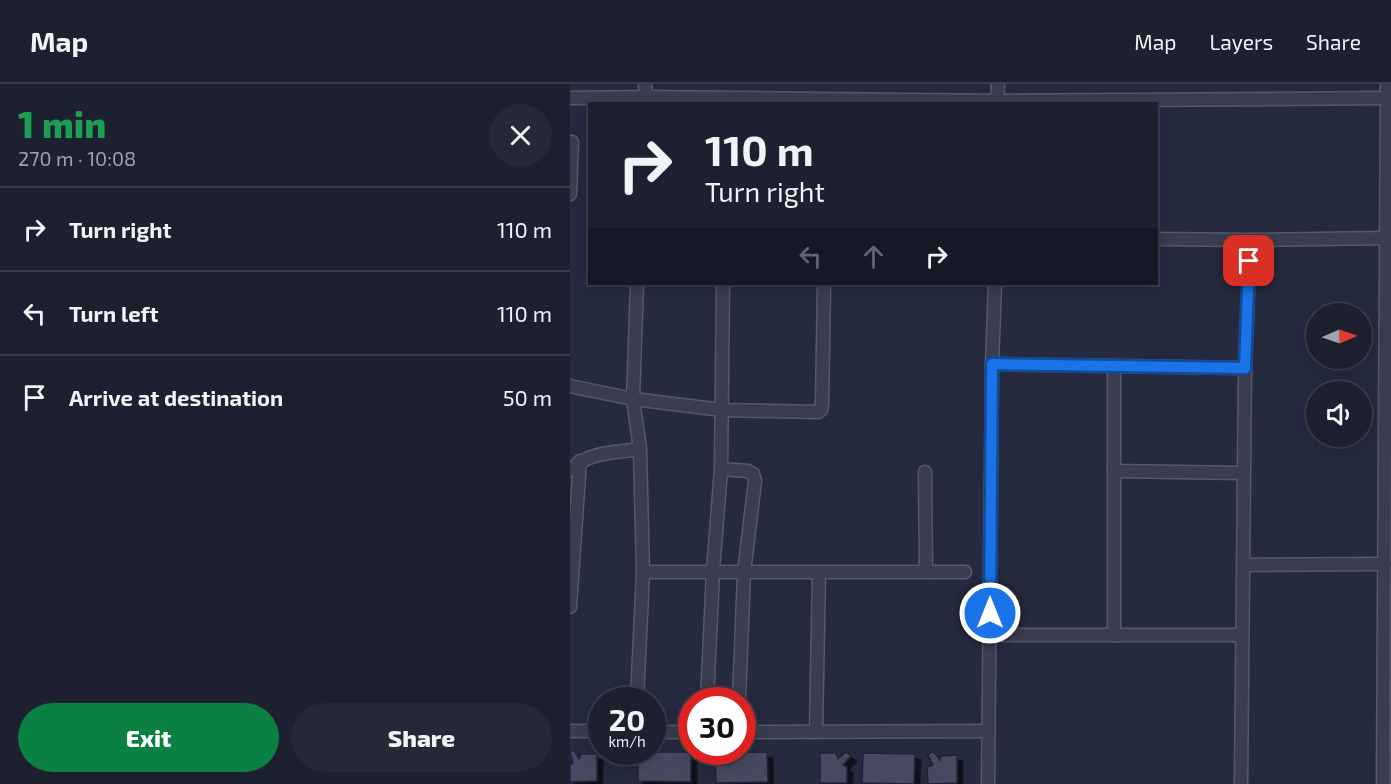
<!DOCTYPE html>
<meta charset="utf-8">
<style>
:root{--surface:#1c202f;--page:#252837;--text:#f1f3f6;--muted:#a0a3aa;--line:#3a3e4b;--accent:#0b8043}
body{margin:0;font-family:"Exo 2",sans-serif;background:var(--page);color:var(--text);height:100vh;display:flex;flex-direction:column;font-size:22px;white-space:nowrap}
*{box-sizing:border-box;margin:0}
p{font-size:20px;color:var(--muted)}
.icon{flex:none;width:33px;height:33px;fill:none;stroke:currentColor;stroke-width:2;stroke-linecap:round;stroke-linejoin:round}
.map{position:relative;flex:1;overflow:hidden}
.drawer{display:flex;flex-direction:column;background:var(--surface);width:570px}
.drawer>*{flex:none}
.hud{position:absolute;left:18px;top:18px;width:570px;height:183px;border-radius:0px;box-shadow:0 3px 15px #0003,0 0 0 2px var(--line);background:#1c202f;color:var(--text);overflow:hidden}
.needle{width:39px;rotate:88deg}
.fabs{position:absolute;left:736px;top:219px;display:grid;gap:12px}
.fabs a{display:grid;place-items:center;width:66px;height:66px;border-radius:50%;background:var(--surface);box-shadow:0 3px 15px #0003,0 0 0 2px var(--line);font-size:30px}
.speed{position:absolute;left:18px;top:603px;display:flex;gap:12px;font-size:30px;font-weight:700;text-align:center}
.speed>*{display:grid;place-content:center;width:78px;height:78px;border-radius:50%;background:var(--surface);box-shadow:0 3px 15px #0003,0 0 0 2px var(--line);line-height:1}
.speed small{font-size:15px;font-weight:400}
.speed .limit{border:9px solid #d22;background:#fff;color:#111}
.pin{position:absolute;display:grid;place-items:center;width:51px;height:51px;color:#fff;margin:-26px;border-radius:12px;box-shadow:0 3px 9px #0006}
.me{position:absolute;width:66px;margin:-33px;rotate:0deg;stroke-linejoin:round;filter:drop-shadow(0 0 4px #0008)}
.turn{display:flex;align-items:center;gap:21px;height:126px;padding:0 18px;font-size:27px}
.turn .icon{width:78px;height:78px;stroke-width:2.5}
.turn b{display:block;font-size:42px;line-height:51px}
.lanes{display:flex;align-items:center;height:57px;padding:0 18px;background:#0003;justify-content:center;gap:30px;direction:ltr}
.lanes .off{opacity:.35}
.round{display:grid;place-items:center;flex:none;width:63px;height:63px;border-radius:32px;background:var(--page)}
.summary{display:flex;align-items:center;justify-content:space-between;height:102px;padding:0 18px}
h1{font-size:36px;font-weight:800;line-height:45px;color:#1e9e55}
.button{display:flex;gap:12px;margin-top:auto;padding:12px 18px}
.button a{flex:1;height:69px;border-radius:36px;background:var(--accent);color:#fff;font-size:24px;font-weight:800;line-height:69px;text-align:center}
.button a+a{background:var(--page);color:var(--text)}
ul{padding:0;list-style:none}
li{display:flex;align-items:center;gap:18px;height:84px;padding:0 18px;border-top:2px solid var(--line)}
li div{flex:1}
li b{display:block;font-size:22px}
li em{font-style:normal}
header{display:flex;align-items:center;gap:36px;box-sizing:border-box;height:84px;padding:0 30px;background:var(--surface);border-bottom:2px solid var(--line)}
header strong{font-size:28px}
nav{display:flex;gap:33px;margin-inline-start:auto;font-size:21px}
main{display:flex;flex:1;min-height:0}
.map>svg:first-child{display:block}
</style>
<header>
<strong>Map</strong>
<nav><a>Map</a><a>Layers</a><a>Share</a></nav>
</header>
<main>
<section class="drawer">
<div class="summary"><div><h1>1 min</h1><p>270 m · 10:08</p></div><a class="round"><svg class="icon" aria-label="close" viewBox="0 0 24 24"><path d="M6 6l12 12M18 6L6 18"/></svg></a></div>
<ul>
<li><svg class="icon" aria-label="right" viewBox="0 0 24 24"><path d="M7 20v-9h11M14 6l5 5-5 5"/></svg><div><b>Turn right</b></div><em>110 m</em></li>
<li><svg class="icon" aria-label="left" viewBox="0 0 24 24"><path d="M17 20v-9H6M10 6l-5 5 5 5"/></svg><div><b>Turn left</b></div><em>110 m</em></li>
<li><svg class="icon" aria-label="arrive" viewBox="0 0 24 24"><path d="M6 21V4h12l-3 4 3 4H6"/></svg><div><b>Arrive at destination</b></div><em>50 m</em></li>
</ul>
<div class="button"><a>Exit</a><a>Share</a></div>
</section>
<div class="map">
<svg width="821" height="700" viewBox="0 0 821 700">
<defs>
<filter id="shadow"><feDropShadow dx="5.5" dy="5.5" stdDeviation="0" flood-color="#0009"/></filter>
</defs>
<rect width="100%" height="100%" fill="#262a3f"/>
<g fill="#464960" stroke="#212436" stroke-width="1.5" filter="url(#shadow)">
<polygon points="4,666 9,675 11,670 27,670 27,697 0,698 0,681 3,679 0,668"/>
<polygon points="363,667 370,676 371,672 387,671 387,699 358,700 357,683 363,681 358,671"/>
<polygon points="68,668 121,668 121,698 68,697"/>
<polygon points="197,668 198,698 146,699 145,669"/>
<polygon points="276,668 281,672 273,681 277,683 277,699 250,699 250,669 266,669 268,675"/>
<polygon points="293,669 345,670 344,700 292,699"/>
</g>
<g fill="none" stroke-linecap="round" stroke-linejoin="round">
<g stroke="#555869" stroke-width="15">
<g id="minor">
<polyline points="75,0 76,13"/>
<polyline points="0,14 76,13 427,17 817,14"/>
<polyline points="427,20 428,0"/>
<polyline points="0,110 2,58"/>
<polyline points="586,155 680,156 816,154"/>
<polyline points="67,200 63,315 70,365 73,488 395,488"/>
<polyline points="422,280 675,284"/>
<polyline points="0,302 63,315 152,326 248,328 251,326 252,320 254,200"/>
<polyline points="151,385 178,387 183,390 185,397 174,489 169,616"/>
<path d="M0,386C20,367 44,369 70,365"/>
<polyline points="544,387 673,389"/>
<polyline points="355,388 356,488"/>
<polyline points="673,481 815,480"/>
<polyline points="0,523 10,377"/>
<polyline points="420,551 672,551"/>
<polyline points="544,551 544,282"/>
<polyline points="67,616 73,488"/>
<polyline points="137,616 143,487 151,385 153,200"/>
<polyline points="0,647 32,647"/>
<polyline points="82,648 122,648"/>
<polyline points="172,648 419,647"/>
<polyline points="246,648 249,488"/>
<polyline points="418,700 422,280 425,200"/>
<polyline points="671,700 675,284 680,156"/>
<polyline points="813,700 817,0"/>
</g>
</g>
<use href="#minor" stroke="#3a3d4f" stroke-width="12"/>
</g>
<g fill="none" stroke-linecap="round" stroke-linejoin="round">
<g stroke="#114b97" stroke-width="15">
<polyline id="route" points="420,529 422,280 675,284 679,177"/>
</g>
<use href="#route" stroke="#1a73e8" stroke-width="10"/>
</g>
</svg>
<div class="fabs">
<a><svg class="needle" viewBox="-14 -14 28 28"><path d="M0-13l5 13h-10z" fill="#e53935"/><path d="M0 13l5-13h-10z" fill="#a0a3aa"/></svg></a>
<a><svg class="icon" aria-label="sound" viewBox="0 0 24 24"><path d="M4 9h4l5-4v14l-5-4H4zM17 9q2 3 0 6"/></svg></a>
</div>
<div class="speed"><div>20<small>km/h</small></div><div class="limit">30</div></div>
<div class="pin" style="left:679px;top:177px;background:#d93025"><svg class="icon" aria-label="arrive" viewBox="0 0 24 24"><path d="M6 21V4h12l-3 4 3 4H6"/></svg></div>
<svg class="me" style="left:420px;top:529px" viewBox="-20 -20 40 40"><circle r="17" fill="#1a73e8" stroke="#fff" stroke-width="3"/><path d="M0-11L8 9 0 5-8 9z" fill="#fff"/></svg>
<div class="hud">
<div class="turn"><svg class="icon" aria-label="right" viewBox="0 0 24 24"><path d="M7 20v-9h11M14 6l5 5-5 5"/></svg><div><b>110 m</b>Turn right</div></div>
<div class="lanes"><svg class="icon off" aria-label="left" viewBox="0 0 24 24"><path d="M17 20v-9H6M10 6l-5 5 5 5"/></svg><svg class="icon off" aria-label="ahead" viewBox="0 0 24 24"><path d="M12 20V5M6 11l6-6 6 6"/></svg><svg class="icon" aria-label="right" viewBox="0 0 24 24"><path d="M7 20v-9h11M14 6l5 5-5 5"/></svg></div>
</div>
</div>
</main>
